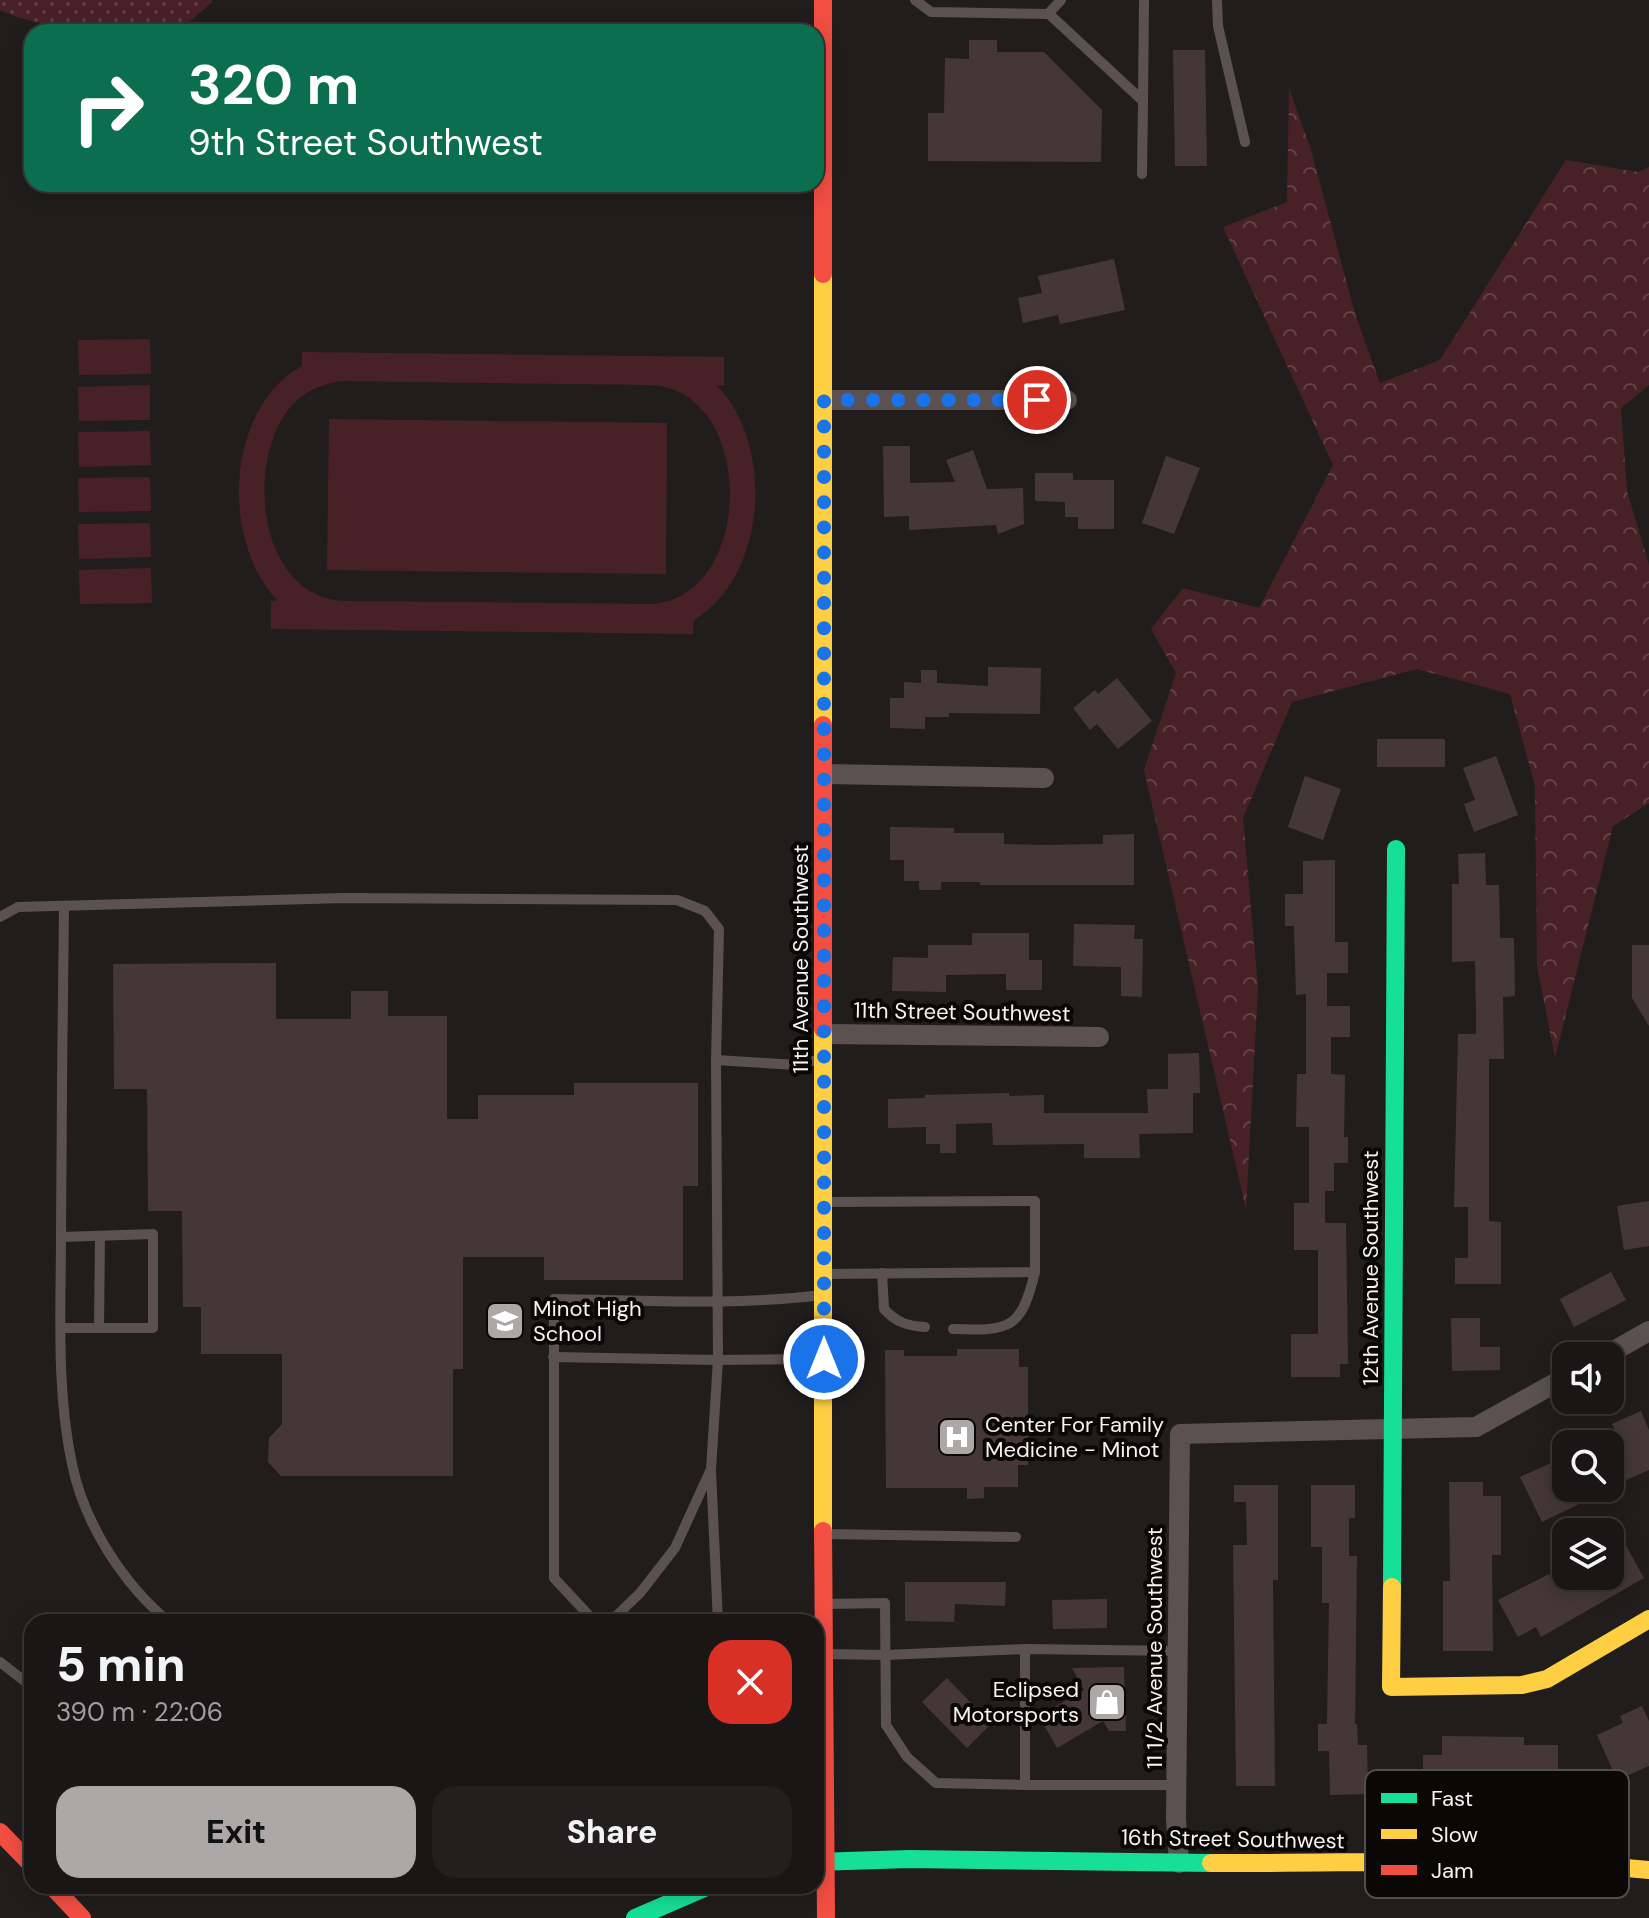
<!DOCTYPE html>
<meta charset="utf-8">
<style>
:root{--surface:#1a1616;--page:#231f1f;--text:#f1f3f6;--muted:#9f9fa1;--line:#383535;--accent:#ada7a8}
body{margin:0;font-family:"DM Sans",sans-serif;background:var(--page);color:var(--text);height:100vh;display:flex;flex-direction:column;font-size:30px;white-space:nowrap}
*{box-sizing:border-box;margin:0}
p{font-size:26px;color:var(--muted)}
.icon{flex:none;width:44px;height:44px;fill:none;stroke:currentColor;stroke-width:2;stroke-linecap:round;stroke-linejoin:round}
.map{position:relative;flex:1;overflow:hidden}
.sheet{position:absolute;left:24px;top:1614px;width:800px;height:280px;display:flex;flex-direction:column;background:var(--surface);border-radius:24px;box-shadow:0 4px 20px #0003,0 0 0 2px var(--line)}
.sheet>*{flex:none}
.banner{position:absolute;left:24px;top:24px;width:800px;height:168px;border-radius:24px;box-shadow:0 4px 20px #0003,0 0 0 2px var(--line);background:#0b6e4f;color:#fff;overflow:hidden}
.buttons{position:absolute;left:1552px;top:1342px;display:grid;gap:16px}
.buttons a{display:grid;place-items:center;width:72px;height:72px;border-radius:16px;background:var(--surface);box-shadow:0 4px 20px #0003,0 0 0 2px var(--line);font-size:40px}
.pin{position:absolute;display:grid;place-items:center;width:68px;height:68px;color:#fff;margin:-34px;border:4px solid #fff;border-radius:50%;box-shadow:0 2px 8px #0007}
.me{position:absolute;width:88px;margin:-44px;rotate:0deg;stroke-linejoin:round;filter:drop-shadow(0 0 6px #0008)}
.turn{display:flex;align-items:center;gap:28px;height:168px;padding:0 32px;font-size:36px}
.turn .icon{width:104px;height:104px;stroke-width:2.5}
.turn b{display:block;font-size:56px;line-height:68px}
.round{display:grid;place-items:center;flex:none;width:84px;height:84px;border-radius:24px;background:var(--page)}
.head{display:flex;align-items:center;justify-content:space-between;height:136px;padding:0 32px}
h1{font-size:48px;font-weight:800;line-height:60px}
.cta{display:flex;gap:16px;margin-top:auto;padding:16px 32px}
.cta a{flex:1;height:92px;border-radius:24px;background:var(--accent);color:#111;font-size:32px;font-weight:800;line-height:92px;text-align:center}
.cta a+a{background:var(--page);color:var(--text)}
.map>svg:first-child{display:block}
</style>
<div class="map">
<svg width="1649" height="1918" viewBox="0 0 1649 1918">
<defs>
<pattern id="grass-dots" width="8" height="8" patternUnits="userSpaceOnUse" patternTransform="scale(2)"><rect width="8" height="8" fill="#482127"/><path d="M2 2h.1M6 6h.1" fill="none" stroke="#634247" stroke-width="1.8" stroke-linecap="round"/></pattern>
<pattern id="forest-crowns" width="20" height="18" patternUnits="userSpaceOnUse" patternTransform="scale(2)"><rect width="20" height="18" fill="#482127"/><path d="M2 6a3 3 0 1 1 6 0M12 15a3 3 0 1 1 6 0" fill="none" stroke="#634247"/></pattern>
</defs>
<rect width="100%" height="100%" fill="#221d1d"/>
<path fill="url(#grass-dots)" d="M0,0H212V2L178,32C118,32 56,35 0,10Z"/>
<polygon fill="url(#forest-crowns)" points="1289,88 1311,150 1356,317 1380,383 1440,360 1566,160 1638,172 1649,167 1649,385 1621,408 1627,491 1649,565 1649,803 1613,826 1555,1058 1537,966 1535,786 1510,694 1417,669 1292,702 1243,818 1258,988 1246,1209 1144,770 1176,673 1151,629 1183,588 1259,608 1333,465 1223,227 1287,202"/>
<g fill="#482127" fill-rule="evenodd">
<polygon points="150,339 151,374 79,375 78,340"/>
<path d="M302,352L724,357V385L717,386C775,444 767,577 694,620L693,634L271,629V601L277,600C220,539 226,408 302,366ZM341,381L651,385C756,390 756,595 653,604L344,601C257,597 244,459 292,405C305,391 322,384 341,381Z"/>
<polygon points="150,385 150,420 79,421 78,387"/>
<polygon points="329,419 667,423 666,574 327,570"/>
<polygon points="150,431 151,465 79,467 78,432"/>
<polygon points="150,477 151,511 79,512 78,478"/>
<polygon points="150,523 151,557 79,559 78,524"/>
<polygon points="151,568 152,603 80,604 79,570"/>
</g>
<g fill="#453739">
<polygon points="969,40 997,40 997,52 1044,52 1102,110 1101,162 928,161 928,113 944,113 945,58 969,59"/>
<polygon points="1173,50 1205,50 1207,166 1175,166"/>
<polygon points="1114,259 1125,310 1060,324 1058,315 1023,323 1018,298 1042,293 1038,276"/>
<polygon points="883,446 910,446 910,483 955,482 946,460 973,450 987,489 1023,488 1024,524 998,534 996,525 909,530 909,516 884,517"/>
<polygon points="1166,456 1200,468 1174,534 1142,523"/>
<polygon points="1035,473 1073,473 1073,480 1114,480 1114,529 1078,529 1078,517 1065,517 1065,502 1035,501"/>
<polygon points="988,667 1041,668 1040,714 949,713 949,717 925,717 925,729 890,728 890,698 904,698 904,682 921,683 921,670 937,670 937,683 988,686"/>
<polygon points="1117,678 1152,721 1118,749 1097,724 1090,730 1073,708 1095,690 1098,694"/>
<rect x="1377" y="739" width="68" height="28"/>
<polygon points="1496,756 1518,815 1474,832 1464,804 1475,800 1463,768"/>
<polygon points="1305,776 1341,789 1323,840 1288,827"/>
<polygon points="890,827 954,828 954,833 1004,833 1004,844 1041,845 1103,844 1103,835 1134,834 1134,885 980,885 980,882 941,882 941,890 919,890 919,881 904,881 904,860 890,860"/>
<polygon points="1485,853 1486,885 1499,885 1500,938 1514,938 1515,996 1503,997 1504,1059 1489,1059 1489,1221 1501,1222 1501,1284 1455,1284 1455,1258 1468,1258 1468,1207 1454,1207 1458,1034 1476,1034 1476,1014 1475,961 1452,962 1452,884 1459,884 1458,854"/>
<polygon points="1335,860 1335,942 1348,942 1348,973 1327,973 1327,1006 1350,1006 1350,1037 1331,1037 1331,1074 1345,1075 1344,1137 1348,1137 1348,1163 1334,1163 1334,1191 1325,1191 1325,1223 1346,1223 1348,1364 1340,1364 1340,1377 1291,1377 1291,1334 1318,1334 1318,1250 1294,1250 1294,1203 1309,1203 1309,1127 1296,1127 1297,1074 1306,1074 1306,994 1296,995 1294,926 1285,926 1285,894 1303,894 1303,861"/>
<polygon points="1074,924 1135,925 1134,939 1143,939 1142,997 1121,996 1121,967 1073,966"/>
<polygon points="972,933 1029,933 1029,960 1042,960 1042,990 1006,990 1006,974 946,975 946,992 892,991 893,957 928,958 928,945 972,945"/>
<polygon points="1632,945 1649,945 1649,1026 1632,998"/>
<polygon points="276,963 276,1019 351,1019 351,991 388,991 388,1016 447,1016 447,1119 478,1119 478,1095 574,1095 574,1083 698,1083 698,1186 683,1186 683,1280 544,1280 544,1257 463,1257 463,1369 453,1369 453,1476 281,1476 268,1462 269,1438 282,1424 282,1354 201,1354 201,1307 183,1307 182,1211 148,1211 147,1089 114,1089 113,964"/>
<polygon points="1199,1053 1200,1093 1193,1093 1193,1133 1139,1134 1140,1158 1084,1158 1084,1144 993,1145 992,1123 956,1124 956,1153 940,1153 940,1144 926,1144 926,1127 888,1128 888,1099 925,1098 925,1095 1009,1093 1009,1096 1044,1095 1044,1113 1148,1113 1147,1089 1168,1089 1168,1054"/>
<polygon points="1649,1201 1649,1246 1624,1250 1617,1206"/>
<polygon points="1611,1272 1626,1300 1574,1327 1560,1299"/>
<polygon points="1451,1318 1480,1318 1480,1347 1500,1347 1500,1370 1452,1371"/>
<polygon points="957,1349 1019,1349 1019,1367 1028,1367 1028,1465 1018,1465 1018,1487 984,1487 984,1498 967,1499 967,1488 886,1488 885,1350 904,1350 904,1356 957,1356"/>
<polygon points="1641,1411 1649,1430 1649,1470 1610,1487 1610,1454 1623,1449 1612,1424"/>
<polygon points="1566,1461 1566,1488 1612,1488 1542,1522 1520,1477 1551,1463 1554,1467"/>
<polygon points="1449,1482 1483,1482 1483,1496 1501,1496 1501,1555 1492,1555 1493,1651 1443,1651 1443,1581 1450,1581"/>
<polygon points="1234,1485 1278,1485 1278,1580 1273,1580 1275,1786 1236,1786 1233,1545 1247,1545 1246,1502 1234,1502"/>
<polygon points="1311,1485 1355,1485 1355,1518 1349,1518 1349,1556 1357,1556 1355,1724 1357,1724 1358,1745 1367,1745 1368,1794 1330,1795 1329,1751 1318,1751 1318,1724 1327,1724 1329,1603 1322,1603 1322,1547 1311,1547"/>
<polygon points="1625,1544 1644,1578 1541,1637 1536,1627 1518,1637 1498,1600 1549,1574 1554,1585 1569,1576 1610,1576 1610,1553"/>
<polygon points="905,1582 1006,1582 1005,1606 955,1604 954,1622 905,1621"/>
<polygon points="1107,1599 1107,1628 1053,1629 1052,1600"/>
<polygon points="1124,1667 1126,1731 1109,1731 1103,1721 1057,1748 1039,1716 1084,1690 1072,1668"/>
<polygon points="947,1678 991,1724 967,1748 922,1702"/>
<polygon points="1642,1706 1649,1721 1649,1766 1617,1780 1597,1735 1623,1723 1620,1716"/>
<polygon points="1442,1736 1524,1737 1524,1745 1558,1745 1558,1772 1524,1772 1524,1787 1470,1787 1470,1795 1423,1795 1423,1755 1442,1755"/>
</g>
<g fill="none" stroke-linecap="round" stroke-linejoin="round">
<g stroke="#5c5152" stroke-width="10">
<polyline points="915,0 931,12 1049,14 1143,101 1142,174"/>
<polyline points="1217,0 1218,26 1245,142"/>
<polyline points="1048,14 1061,0"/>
<polyline points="1143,101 1144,0"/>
<path d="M64,906C62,1015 62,1125 61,1234C61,1310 56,1389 72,1464C84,1523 123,1584 169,1622"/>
<polyline points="0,917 18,907 345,898 677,900 705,911 719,929 716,1060 718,1360 711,1469 675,1548 640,1593 610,1622"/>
<polyline points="716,1060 796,1065 821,1059"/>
<path d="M882,1273L884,1309C896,1322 907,1326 925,1327"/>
<polyline points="826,1274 1035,1272 1035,1201 827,1202"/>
<polyline points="99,1327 100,1236"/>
<polyline points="61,1328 153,1328 153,1234 61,1237"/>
<path d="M953,1329C1011,1331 1021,1329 1035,1272"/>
<polyline points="553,1357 718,1360 819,1359"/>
<polyline points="711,1471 718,1622"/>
<polyline points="825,1534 1016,1537"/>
<polyline points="825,1604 885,1603 886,1725 907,1757 936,1783 1025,1785"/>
<path d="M595,1622L554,1578V1299C643,1300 734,1306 822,1295"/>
<polyline points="1025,1649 1025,1785 1177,1785"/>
<polyline points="826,1654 886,1655 1025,1649 1178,1651"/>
<polyline points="0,1662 32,1687"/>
</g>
<g stroke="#5c5152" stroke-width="20">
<polyline points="824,400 1067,400"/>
<polyline points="825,774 1044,778"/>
<polyline points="824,1034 1099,1037"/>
<polyline points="1605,1356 1649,1331"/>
<polyline points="1179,1863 1176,1819 1180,1434 1476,1427 1566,1377"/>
</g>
<g stroke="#16e098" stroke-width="18">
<polyline points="1392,1587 1396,849"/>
<polyline points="816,1862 909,1859 1211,1863"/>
<polyline points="635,1918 709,1886"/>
</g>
<g stroke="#ffcf43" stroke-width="18">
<polyline points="823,274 823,725"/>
<polyline points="823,1029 823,1531"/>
<polyline points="1392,1587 1391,1687 1522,1685 1547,1679 1649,1619"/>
<path d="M1211,1863C1357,1864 1504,1856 1649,1870"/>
</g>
<g stroke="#f24e42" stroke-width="18">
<polyline points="823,0 823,274"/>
<polyline points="823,725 823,1029"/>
<polyline points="823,1531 826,1918"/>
<polyline points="0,1832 32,1865"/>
<polyline points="52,1886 82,1918"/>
</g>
</g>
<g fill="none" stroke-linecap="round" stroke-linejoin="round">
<polyline stroke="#1a73e8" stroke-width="14" stroke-dasharray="0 25.2" points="824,1359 824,400 1037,400"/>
</g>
<defs>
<g id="school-square" transform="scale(2)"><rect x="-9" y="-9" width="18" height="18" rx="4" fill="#ada7a8" stroke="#0a0707"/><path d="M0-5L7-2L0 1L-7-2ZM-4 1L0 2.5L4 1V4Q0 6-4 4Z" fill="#fff"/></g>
<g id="hospital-square" transform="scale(2)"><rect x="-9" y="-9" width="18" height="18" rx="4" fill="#ada7a8" stroke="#0a0707"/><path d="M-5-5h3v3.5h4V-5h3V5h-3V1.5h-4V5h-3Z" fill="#fff"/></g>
<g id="shop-square" transform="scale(2)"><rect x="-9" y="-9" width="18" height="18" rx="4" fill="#ada7a8" stroke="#0a0707"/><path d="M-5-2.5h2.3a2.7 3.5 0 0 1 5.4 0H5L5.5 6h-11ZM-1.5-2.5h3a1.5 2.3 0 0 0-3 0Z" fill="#fff"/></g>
</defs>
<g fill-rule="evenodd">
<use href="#school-square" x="505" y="1321"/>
<use href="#hospital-square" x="957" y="1437"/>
<use href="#shop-square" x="1107" y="1702"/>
</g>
<g text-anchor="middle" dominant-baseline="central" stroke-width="8" stroke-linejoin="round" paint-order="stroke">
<g font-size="22" fill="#f8f2f3" stroke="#0a0707">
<text transform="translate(800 959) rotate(-90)">11th Avenue Southwest</text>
<text transform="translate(962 1012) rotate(1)">11th Street Southwest</text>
<text transform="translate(1370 1268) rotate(-90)">12th Avenue Southwest</text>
<text transform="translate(1154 1648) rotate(-90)">11 1/2 Avenue Southwest</text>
<text transform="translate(1233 1839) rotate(1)">16th Street Southwest</text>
</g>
<g font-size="22" fill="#f8f2f3" stroke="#0a0707" text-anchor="start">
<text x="533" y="1308">Minot High<tspan x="533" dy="25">School</tspan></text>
<text x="985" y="1424">Center For Family<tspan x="985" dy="25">Medicine - Minot</tspan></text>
<text x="1079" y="1689" text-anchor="end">Eclipsed<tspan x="1079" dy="25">Motorsports</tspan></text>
</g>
</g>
<rect x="1365" y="1770" width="264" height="128" rx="12" fill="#0a0707" stroke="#514e4e" stroke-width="2"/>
<rect x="1381" y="1793" width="36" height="10" fill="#16e098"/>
<rect x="1381" y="1829" width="36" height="10" fill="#ffcf43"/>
<rect x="1381" y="1865" width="36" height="10" fill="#f24e42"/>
<g font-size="22" fill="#f8f2f3">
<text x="1431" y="1806">Fast</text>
<text x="1431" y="1842">Slow</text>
<text x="1431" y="1878">Jam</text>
</g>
</svg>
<div class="buttons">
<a><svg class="icon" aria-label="sound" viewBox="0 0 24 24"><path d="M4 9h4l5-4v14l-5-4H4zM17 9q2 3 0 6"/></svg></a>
<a><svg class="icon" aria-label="search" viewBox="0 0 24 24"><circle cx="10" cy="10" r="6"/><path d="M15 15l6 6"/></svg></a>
<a><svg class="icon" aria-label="layers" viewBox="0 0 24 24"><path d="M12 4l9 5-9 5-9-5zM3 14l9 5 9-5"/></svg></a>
</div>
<div class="pin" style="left:1037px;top:400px;background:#d93025"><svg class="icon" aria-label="arrive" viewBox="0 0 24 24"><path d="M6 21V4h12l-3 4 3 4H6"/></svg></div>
<svg class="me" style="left:824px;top:1359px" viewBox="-20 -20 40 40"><circle r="17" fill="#1a73e8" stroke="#fff" stroke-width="3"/><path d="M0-11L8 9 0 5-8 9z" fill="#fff"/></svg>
<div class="banner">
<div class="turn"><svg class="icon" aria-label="right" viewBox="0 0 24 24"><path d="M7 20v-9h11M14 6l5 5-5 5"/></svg><div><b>320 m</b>9th Street Southwest</div></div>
</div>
<section class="sheet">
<div class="head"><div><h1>5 min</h1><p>390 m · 22:06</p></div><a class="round" style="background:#d93025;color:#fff"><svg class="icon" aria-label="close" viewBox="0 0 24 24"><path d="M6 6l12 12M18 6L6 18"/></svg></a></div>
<div class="cta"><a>Exit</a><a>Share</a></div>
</section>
</div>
